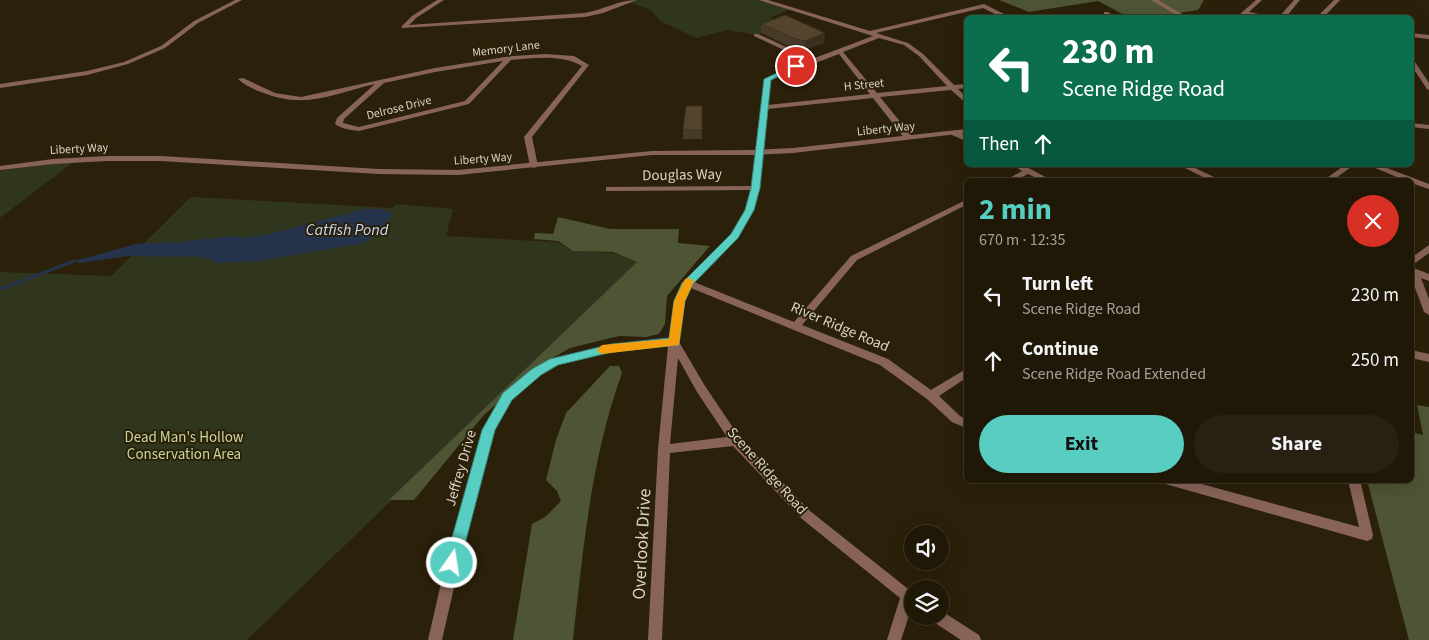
<!DOCTYPE html>
<meta charset="utf-8">
<style>
:root{--surface:#201807;--page:#282111;--text:#f1f3f6;--muted:#a2a09b;--line:#3d3728;--accent:#57cec1}
body{margin:0;font-family:"Source Sans 3",sans-serif;background:var(--page);color:var(--text);height:100vh;display:flex;flex-direction:column;font-size:19px;white-space:nowrap}
*{box-sizing:border-box;margin:0}
p{font-size:16px;color:var(--muted)}
.icon{flex:none;width:28px;height:28px;fill:none;stroke:currentColor;stroke-width:2;stroke-linecap:round;stroke-linejoin:round}
.map{position:relative;flex:1;overflow:hidden}
.side{position:absolute;left:964px;top:178px;width:450px;height:305px;display:flex;flex-direction:column;background:var(--surface);border-radius:8px;box-shadow:0 5px 20px #0002,0 0 0 1px var(--line)}
.side>*{flex:none}
.guide{position:absolute;left:964px;top:15px;width:450px;height:152px;border-radius:8px;box-shadow:0 5px 20px #0002,0 0 0 1px var(--line);background:#0b6e4f;color:#fff;overflow:hidden}
.buttons{position:absolute;left:904px;top:525px;display:grid;gap:10px}
.buttons a{display:grid;place-items:center;width:45px;height:45px;border-radius:50%;background:var(--surface);box-shadow:0 5px 20px #0002,0 0 0 1px var(--line);font-size:25px}
.pin{position:absolute;display:grid;place-items:center;width:42px;height:42px;color:#fff;margin:-21px;border:2px solid #fff;border-radius:50%;box-shadow:0 1px 5px #0007}
.me{position:absolute;width:55px;margin:-28px;rotate:13deg;stroke-linejoin:round;filter:drop-shadow(0 0 4px #0008)}
.turn{display:flex;align-items:center;gap:18px;height:105px;padding:0 15px;font-size:22px}
.turn .icon{width:65px;height:65px;stroke-width:2.5}
.turn b{display:block;font-size:35px;line-height:42px}
.then{display:flex;align-items:center;height:48px;padding:0 15px;background:#0003;gap:10px;font-size:19px}
.round{display:grid;place-items:center;flex:none;width:52px;height:52px;border-radius:26px;background:var(--page)}
.overview{display:flex;align-items:center;justify-content:space-between;height:85px;padding:0 15px}
h1{font-size:30px;font-weight:700;line-height:38px;color:var(--accent)}
.cta{display:flex;gap:10px;margin-top:auto;padding:10px 15px}
.cta a{flex:1;height:58px;border-radius:30px;background:var(--accent);color:#111;font-size:20px;font-weight:700;line-height:58px;text-align:center}
.cta a+a{background:var(--page);color:var(--text)}
ul{padding:0;list-style:none}
li{display:flex;align-items:center;gap:15px;height:65px;padding:0 15px}
li div{flex:1}
li b{display:block;font-size:19px}
li em{font-style:normal}
.map>svg:first-child{display:block}
</style>
<div class="map">
<svg width="1429" height="640" viewBox="0 0 1429 640">
<rect width="100%" height="100%" fill="#2b2009"/>
<g fill="#30361d">
<polygon points="634,0 763,0 791,9 770,18 785,25 756,35 728,30 696,38 660,21 651,10 629,2"/>
<polygon points="75,161 0,218 0,170"/>
<polygon points="191,197 392,208 396,204 453,209 446,236 556,242 574,251 613,253 638,262 247,640 0,640 0,272 111,276"/>
</g>
<g fill="#4d5535">
<polygon points="999,0 1204,0 1198,10 1148,18 1128,17 1098,1 1029,12"/>
<polygon points="558,217 610,229 679,229 678,243 710,246 667,296 665,324 659,334 646,337 619,336 570,348 537,367 483,416 414,500 389,500 637,262 613,252 573,251 558,241 534,239 535,233 553,234"/>
<path d="M610,366H619L622,373C591,458 583,550 573,640H513L532,524L545,517L561,501L557,491L546,480L556,440L566,413Z"/>
<polygon points="1417,405 1429,407 1429,640 1409,640 1367,480 1411,480 1411,432 1423,435"/>
</g>
<polygon fill="#26334d" points="365,209 378,209 393,213 389,220 374,236 363,243 258,261 217,263 211,259 198,257 129,256 80,263 74,261 136,244 180,242 232,236 245,238 270,234"/>
<g fill="none" stroke-linecap="round" stroke-linejoin="round">
<polyline stroke="#26334d" stroke-width="3" points="0,289 74,261"/>
<g fill="#876457" fill-rule="evenodd">
<path d="M437,0H444L416,18L409,25L585,13C602,10 619,0 637,0L603,13L585,17L402,28V26L412,16Z"/>
<path d="M759,0H768L870,31L984,4L1012,18H1003L983,8L876,33L908,43L923,54L954,85L966,84V88L958,89L966,97V103L951,90L880,97L911,135V139H905L873,98L768,109L759,188L754,210L738,237L694,282L794,322L851,256L966,200V205L857,260L802,325L888,359L931,390L966,369V378L939,396L960,416L966,419V428L952,422L927,399L880,365L691,288L684,301L679,342L705,386L740,438L810,511L912,592V606L901,640H887L900,598L802,519L733,446L670,453L662,640H648L658,449L668,346L612,352L557,365L540,375L511,399L495,430L464,544L442,640H428L450,544L483,430L503,393L532,369L550,359L612,344L669,339L674,301L683,283L731,234L746,210L750,190L609,191H606V187L751,186L765,79L807,61L754,36V34H758L812,59L873,36ZM879,38L904,45L919,56L947,86L877,93L843,52ZM839,54L870,94L768,105L771,80ZM678,358L697,392L727,437L670,444Z"/>
<polygon points="1256,0 1262,0 1249,12 1278,18 1262,18 1246,15 1243,17 1239,17 1239,15"/>
<polygon points="1294,0 1300,0 1285,18 1278,18"/>
<polygon points="1334,0 1340,0 1323,18 1316,18"/>
<polygon points="1104,12 1108,12 1118,18 1110,18 1104,14"/>
<polygon points="1411,33 1429,35 1429,39 1411,37"/>
<path d="M546,54L574,56L589,65L532,137L538,166L534,168L530,166L524,137L582,66C561,54 535,58 511,60L469,104L359,131C351,130 342,129 335,124L337,118L375,84C333,94 305,110 261,92C253,89 244,85 238,79L243,78L275,93L301,97L435,68L512,56ZM503,61L465,101L359,127L343,123L344,119L384,83L435,72Z"/>
<polygon points="1411,58 1413,59 1429,83 1429,90 1427,89 1411,65"/>
<polygon points="1411,123 1429,125 1429,129 1411,127"/>
<polygon points="952,131 958,131 966,136 966,141 952,135"/>
<polygon points="1013,165 1023,165 1051,180 1041,180 1028,174 1016,180 1006,180 1022,171"/>
<polygon points="1179,165 1189,165 1220,180 1209,180"/>
<polygon points="1345,165 1354,165 1333,180 1324,180"/>
<polygon points="1368,165 1379,165 1429,184 1429,189 1411,183 1411,180 1404,180"/>
<polygon points="1429,245 1429,253 1411,266 1411,258"/>
<polygon points="1411,267 1429,274 1429,281 1421,278 1429,299 1429,315 1424,312 1411,277"/>
<polygon points="1411,350 1429,354 1429,362 1411,358"/>
<polygon points="1163,480 1187,480 1359,527 1348,480 1360,480 1373,535 1372,539 1367,541 1169,485 1165,484"/>
<polygon points="940,610 979,635 981,640 961,640 932,621 930,616 940,616"/>
</g>
<g fill="#876457" fill-rule="evenodd">
<polygon points="235,0 242,0 198,23 165,48 128,64 87,75 0,88 0,84 87,71 124,62 161,46 194,21"/>
<polygon points="1151,0 1158,0 1189,18 1181,18"/>
<polygon points="966,129 966,133 793,153 752,155 652,155 458,175 379,174 161,161 107,161 53,164 0,170 0,166 53,159 107,156 161,156 379,169 458,170 652,151 752,150 793,148"/>
</g>
</g>
<g fill="#483a28">
<polygon points="762,24 824,43 804,50 792,48 761,33"/>
<polygon points="702,106 702,139 683,139 683,130"/>
</g>
<polygon fill="#3b3020" points="825,33 824,43 804,50 805,41"/>
<g fill="#54442e" stroke="#3b3020">
<polygon points="785,15 825,33 805,41 793,38 762,24"/>
<polygon points="686,106 702,106 702,130 683,130"/>
</g>
<polygon fill="#57cec1" stroke="#39867d" points="794,65 800,66 771,80 760,188 754,210 738,238 693,284 685,301 679,345 612,352 558,365 541,375 512,400 495,430 460,563 458,568 452,570 447,568 445,563 482,430 503,393 532,369 550,359 612,344 669,338 674,301 682,283 731,234 745,210 751,188 764,79"/>
<polygon fill="#f59e0b" points="689,278 694,281 685,301 679,345 602,354 598,352 597,350 602,345 669,339 674,301 685,279"/>
<g text-anchor="middle" dominant-baseline="central" stroke-width="4" stroke-linejoin="round" paint-order="stroke">
<g font-size="12" fill="#dad2c5" stroke="#2b2009">
<text transform="translate(506 49) rotate(-7)">Memory Lane</text>
<text transform="translate(864 85) rotate(-6)">H Street</text>
<text transform="translate(399 108) rotate(-14)">Delrose Drive</text>
<text transform="translate(886 129) rotate(-6)">Liberty Way</text>
<text transform="translate(79 149) rotate(-3)">Liberty Way</text>
<text transform="translate(483 159) rotate(-4)">Liberty Way</text>
</g>
<g font-size="15" fill="#dad2c5" stroke="#2b2009">
<text transform="translate(682 175) rotate(-1)">Douglas Way</text>
<text transform="translate(840 327) rotate(23)">River Ridge Road</text>
<text transform="translate(461 468) rotate(-74)">Jeffrey Drive</text>
<text transform="translate(767 471) rotate(48)">Scene Ridge Road</text>
</g>
<g font-size="15" fill="#c7d89c" stroke="#2b2009">
<text x="184" y="437">Dead Man's Hollow<tspan x="184" dy="17">Conservation Area</tspan></text>
</g>
<g font-size="16" font-style="italic" fill="#c8d9f9" stroke="#2b2009">
<text x="347" y="230">Catfish Pond</text>
</g>
<g font-size="18" fill="#dad2c5" stroke="#2b2009">
<text transform="translate(642 544) rotate(-87)">Overlook Drive</text>
</g>
</g>
</svg>
<div class="buttons">
<a><svg class="icon" aria-label="sound" viewBox="0 0 24 24"><path d="M4 9h4l5-4v14l-5-4H4zM17 9q2 3 0 6"/></svg></a>
<a><svg class="icon" aria-label="layers" viewBox="0 0 24 24"><path d="M12 4l9 5-9 5-9-5zM3 14l9 5 9-5"/></svg></a>
</div>
<div class="pin" style="left:796px;top:66px;background:#d93025"><svg class="icon" aria-label="arrive" viewBox="0 0 24 24"><path d="M6 21V4h12l-3 4 3 4H6"/></svg></div>
<svg class="me" style="left:452px;top:563px" viewBox="-20 -20 40 40"><circle r="17" fill="#57cec1" stroke="#fff" stroke-width="3"/><path d="M0-11L8 9 0 5-8 9z" fill="#fff"/></svg>
<div class="guide">
<div class="turn"><svg class="icon" aria-label="left" viewBox="0 0 24 24"><path d="M17 20v-9H6M10 6l-5 5 5 5"/></svg><div><b>230 m</b>Scene Ridge Road</div></div>
<div class="then">Then<svg class="icon" aria-label="ahead" viewBox="0 0 24 24"><path d="M12 20V5M6 11l6-6 6 6"/></svg></div>
</div>
<section class="side">
<div class="overview"><div><h1>2 min</h1><p>670 m · 12:35</p></div><a class="round" style="background:#d93025;color:#fff"><svg class="icon" aria-label="close" viewBox="0 0 24 24"><path d="M6 6l12 12M18 6L6 18"/></svg></a></div>
<ul>
<li><svg class="icon" aria-label="left" viewBox="0 0 24 24"><path d="M17 20v-9H6M10 6l-5 5 5 5"/></svg><div><b>Turn left</b><p>Scene Ridge Road</p></div><em>230 m</em></li>
<li><svg class="icon" aria-label="ahead" viewBox="0 0 24 24"><path d="M12 20V5M6 11l6-6 6 6"/></svg><div><b>Continue</b><p>Scene Ridge Road Extended</p></div><em>250 m</em></li>
</ul>
<div class="cta"><a>Exit</a><a>Share</a></div>
</section>
</div>
